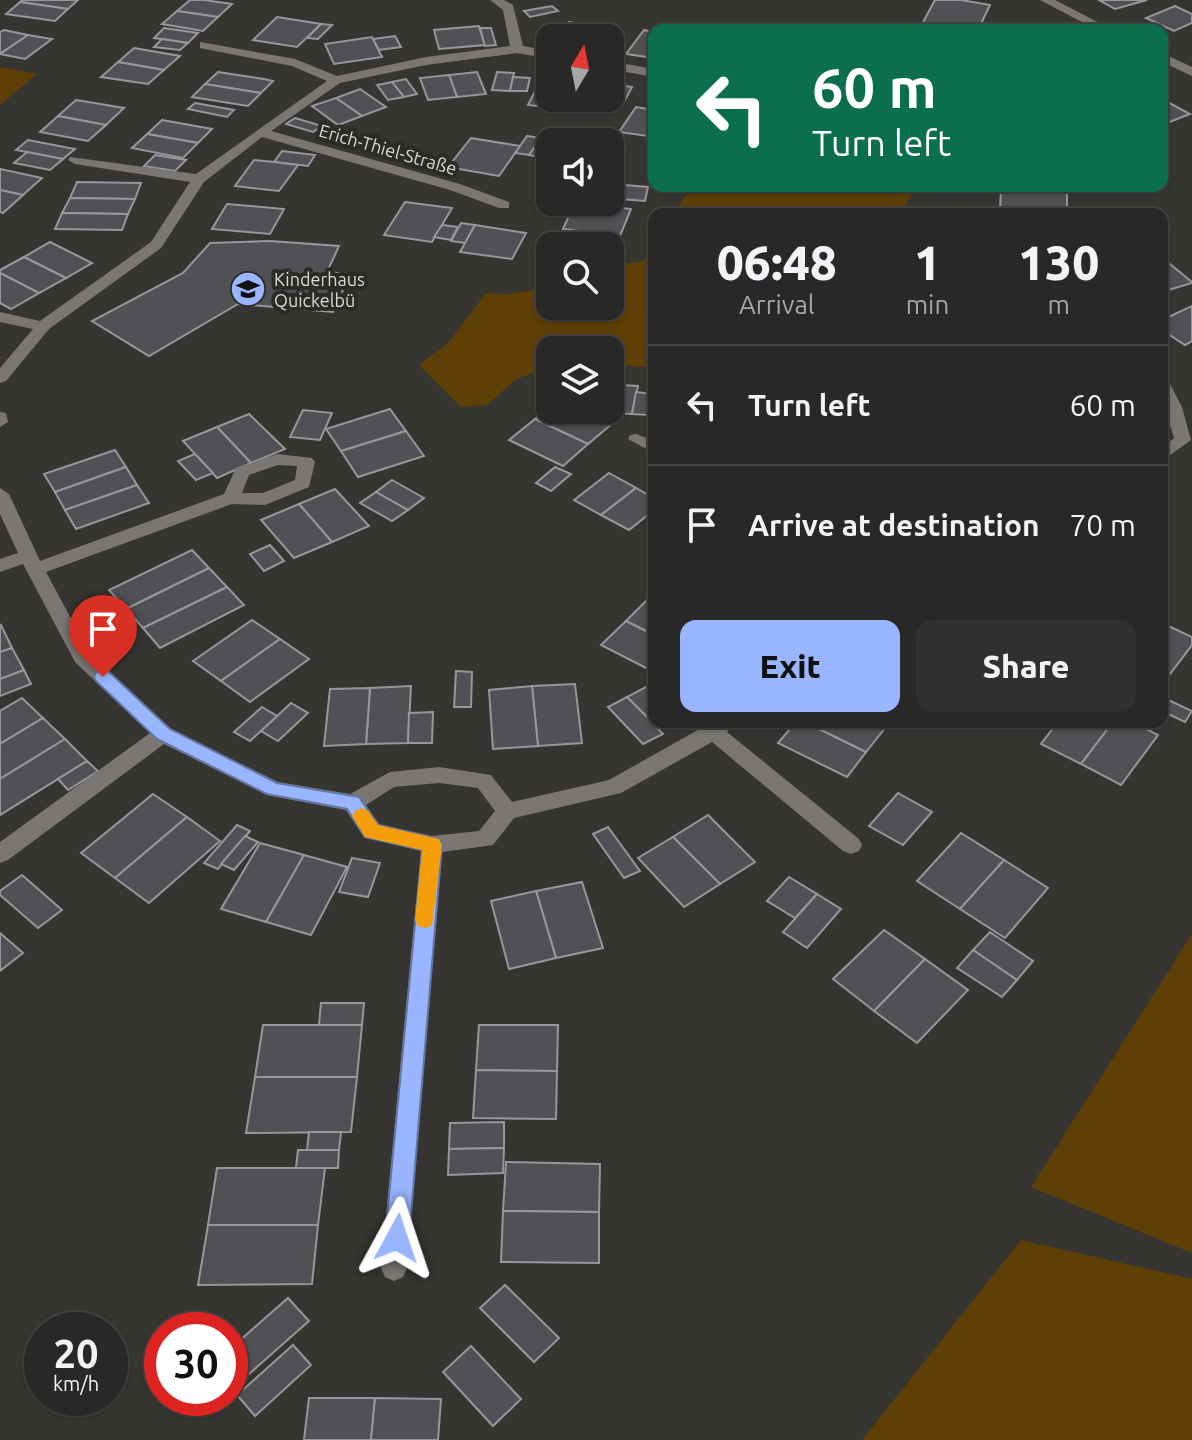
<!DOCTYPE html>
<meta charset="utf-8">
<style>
:root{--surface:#292826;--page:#31302e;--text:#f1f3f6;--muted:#a5a6a7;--line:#454443;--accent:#98b5fd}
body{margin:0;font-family:Ubuntu,sans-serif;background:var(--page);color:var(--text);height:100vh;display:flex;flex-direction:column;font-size:30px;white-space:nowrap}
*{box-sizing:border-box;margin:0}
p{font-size:26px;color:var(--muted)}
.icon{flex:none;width:44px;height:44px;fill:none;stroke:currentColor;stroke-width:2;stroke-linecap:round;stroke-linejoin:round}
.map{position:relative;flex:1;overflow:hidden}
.panel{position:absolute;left:648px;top:208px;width:520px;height:520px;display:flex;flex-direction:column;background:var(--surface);border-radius:16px;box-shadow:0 2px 6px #0004,0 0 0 2px var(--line)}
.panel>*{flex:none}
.banner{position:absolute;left:648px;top:24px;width:520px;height:168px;border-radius:16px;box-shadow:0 2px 6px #0004,0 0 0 2px var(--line);background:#0b6e4f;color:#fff;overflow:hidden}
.needle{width:52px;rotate:10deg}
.controls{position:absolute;left:536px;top:24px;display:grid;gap:16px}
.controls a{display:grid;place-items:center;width:88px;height:88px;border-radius:16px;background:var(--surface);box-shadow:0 2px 6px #0004,0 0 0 2px var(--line);font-size:40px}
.speed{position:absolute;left:24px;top:1312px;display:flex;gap:16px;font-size:40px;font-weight:700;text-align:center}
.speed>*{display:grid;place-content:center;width:104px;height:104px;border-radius:50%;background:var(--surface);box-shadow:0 2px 6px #0004,0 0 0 2px var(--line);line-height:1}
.speed small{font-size:20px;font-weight:400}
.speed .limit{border:12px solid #d22;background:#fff;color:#111}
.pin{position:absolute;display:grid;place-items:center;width:68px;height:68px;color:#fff;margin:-82px -34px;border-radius:50% 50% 50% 0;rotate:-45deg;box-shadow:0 0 8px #0007}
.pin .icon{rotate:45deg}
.me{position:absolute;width:88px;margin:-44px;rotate:5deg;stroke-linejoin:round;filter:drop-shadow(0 0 6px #0008)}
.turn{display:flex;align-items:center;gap:28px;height:168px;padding:0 32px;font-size:36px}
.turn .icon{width:104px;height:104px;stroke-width:2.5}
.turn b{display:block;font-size:56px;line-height:68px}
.eta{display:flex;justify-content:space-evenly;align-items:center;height:136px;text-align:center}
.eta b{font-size:48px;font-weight:800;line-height:56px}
.cta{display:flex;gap:16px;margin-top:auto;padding:16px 32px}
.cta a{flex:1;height:92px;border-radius:16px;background:var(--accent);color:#111;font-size:32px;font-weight:800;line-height:92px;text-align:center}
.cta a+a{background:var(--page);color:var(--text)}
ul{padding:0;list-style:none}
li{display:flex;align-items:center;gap:24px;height:120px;padding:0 32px;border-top:2px solid var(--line)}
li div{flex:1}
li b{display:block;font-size:30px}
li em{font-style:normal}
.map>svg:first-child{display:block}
</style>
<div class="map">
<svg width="1192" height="1440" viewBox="0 0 1192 1440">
<rect width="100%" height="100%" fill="#373532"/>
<g fill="#5e3f05">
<polygon points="0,67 37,74 0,105"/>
<polygon points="692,186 918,186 899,214 673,214"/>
<polygon points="654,244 654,368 610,364 610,350 550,350 550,367 516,379 487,405 461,407 419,365 449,342 486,293 509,294 550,287 550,306 610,306 610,266 643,261"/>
<polygon points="1192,934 1192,1253 1031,1187"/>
<polygon points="1021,1240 1192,1279 1192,1440 862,1440"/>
</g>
<g fill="#4f5154" stroke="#95979b" stroke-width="2">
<polygon points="22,0 78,0 68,9 20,2"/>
<polygon points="190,0 204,0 232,4 218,17 177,11"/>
<polygon points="935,0 961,0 990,5 978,30 958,30 922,24"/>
<polygon points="1099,0 1147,0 1115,9"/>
<polygon points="20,2 68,9 55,21 6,14"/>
<polygon points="552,6 558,11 530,17 524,11"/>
<polygon points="1175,6 1192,14 1192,23 1174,31 1146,18"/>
<polygon points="177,11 218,17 203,31 162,24"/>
<polygon points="277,17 321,24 297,47 253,40"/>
<polygon points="569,22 593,26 583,38 555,38"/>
<polygon points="321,24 332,25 318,39 307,38"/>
<polygon points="479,26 485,45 439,49 434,30"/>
<polygon points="593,26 618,30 610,40 583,38"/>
<polygon points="164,28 198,33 188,43 154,38"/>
<polygon points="480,28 491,28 496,45 485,46"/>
<polygon points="4,30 28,35 0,54 0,32"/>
<polygon points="644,30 654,32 654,58 626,54"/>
<polygon points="28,35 52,39 25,59 0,54"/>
<polygon points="395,36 401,47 379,50 373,39"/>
<polygon points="372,37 382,57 334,64 325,44"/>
<polygon points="162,39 188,43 180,50 154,47"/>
<polygon points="134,48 180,56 164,70 118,62"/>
<polygon points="118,62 164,70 148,84 101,77"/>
<polygon points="218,72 264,79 273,81 261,93 205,84"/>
<polygon points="477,72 486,94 457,97 449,75"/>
<polygon points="497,72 514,73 510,91 492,90"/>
<polygon points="449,75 457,97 428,100 420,78"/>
<polygon points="513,77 530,78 527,91 510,91"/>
<polygon points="406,79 417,94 404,97 392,82"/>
<polygon points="392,82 404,97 388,100 377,85"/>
<polygon points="539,83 550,85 550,98 560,98 555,108 528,105"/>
<polygon points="205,84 261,93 248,106 192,97"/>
<polygon points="618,85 632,87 624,102 610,101"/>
<polygon points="360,89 386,107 362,116 336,98"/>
<polygon points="336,98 362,116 338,125 312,106"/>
<polygon points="560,98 589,98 583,111 555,108"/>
<polygon points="1162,99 1190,114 1162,125"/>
<polygon points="76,100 124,108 106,125 58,116"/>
<polygon points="195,103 234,110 227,117 188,109"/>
<polygon points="636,107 654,110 654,127 648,136 619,132"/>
<polygon points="58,116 106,125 88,141 40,132"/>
<polygon points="295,118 322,126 313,132 286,124"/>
<polygon points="162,120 212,129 198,143 147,134"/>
<polygon points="147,134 198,143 183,158 132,148"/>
<polygon points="527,136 541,138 529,155 515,153"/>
<polygon points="471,138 520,146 499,176 448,167"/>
<polygon points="541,138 560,142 550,142 548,159 529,155"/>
<polygon points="28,140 75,149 63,159 16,150"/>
<polygon points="282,151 315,155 308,166 274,162"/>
<polygon points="27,152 63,159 50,170 14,163"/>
<polygon points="155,155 186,160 175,171 144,166"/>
<polygon points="550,156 550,178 537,176 548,159"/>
<polygon points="254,160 274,162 298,165 279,191 235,186"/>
<polygon points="0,169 42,178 23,195 0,190"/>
<polygon points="77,182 141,183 135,199 70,198"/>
<polygon points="624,185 648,187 645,201 620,199"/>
<polygon points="1001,187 1067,193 1067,214 1000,212"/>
<polygon points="0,190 23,195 3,213 0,212"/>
<polygon points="70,198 135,199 128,214 62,213"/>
<polygon points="405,202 452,208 432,242 384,235"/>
<polygon points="575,202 578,202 631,209 620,236 563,229"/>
<polygon points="227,204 284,209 270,234 212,229"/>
<polygon points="62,213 128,214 122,230 55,229"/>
<polygon points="461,223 475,225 465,243 451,241"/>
<polygon points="442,225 458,227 451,240 434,237"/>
<polygon points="475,225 526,233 512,259 460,252"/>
<polygon points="270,241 339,246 327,272 350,274 333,312 238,304 149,356 92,321 183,273 210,243"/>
<polygon points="50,242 92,263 66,278 24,257"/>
<polygon points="24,257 66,278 39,293 0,273 0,270"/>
<polygon points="1170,264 1192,282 1192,283 1162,292 1162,266"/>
<polygon points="0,273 39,293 11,309 0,303"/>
<polygon points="1192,306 1192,341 1185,345 1162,330 1162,320"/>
<polygon points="621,385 638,386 632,414 615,413"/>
<polygon points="636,392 653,394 649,415 632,414"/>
<polygon points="550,407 550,410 584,410 613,423 588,444 535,419"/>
<polygon points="390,409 406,431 341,451 326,429"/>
<polygon points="303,410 332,413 320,440 290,437"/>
<polygon points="249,414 285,449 251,463 217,427"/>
<polygon points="535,419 588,444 563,466 509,440"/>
<polygon points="217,427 251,463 217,478 183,441"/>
<polygon points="406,431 424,456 358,477 341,451"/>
<polygon points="115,450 126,467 55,492 44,474"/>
<polygon points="195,454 213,473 196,480 178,461"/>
<polygon points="126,467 137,485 65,510 55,492"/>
<polygon points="555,467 571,474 551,491 536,483"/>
<polygon points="609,473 636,488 601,515 574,500"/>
<polygon points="392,480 424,498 408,510 376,492"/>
<polygon points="137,485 149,503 76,529 65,510"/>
<polygon points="636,488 654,498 654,510 629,530 601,515"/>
<polygon points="335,489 369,526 332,542 299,504"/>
<polygon points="376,492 408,510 392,521 360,503"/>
<polygon points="299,504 332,542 294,558 261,520"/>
<polygon points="270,545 284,561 264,571 250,554"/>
<polygon points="192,550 209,568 126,609 109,590"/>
<polygon points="209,568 227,587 143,628 126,609"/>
<polygon points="227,587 244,605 160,648 143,628"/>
<polygon points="650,597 654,599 654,635 626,621"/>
<polygon points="252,620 280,639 221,681 193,661"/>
<polygon points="626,621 654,635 654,672 601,645"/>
<polygon points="1162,623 1192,637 1192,645 1170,674 1162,670"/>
<polygon points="1,625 12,648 0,652 0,626"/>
<polygon points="280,639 309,659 250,702 221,681"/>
<polygon points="12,648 24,670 0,679 0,652"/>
<polygon points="24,670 31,684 0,696 0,679"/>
<polygon points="456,671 472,672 471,707 454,707"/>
<polygon points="575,684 582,743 538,746 532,686"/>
<polygon points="411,686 408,743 366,744 370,688"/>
<polygon points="532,686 538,746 493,749 489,690"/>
<polygon points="648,686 654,692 654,711 645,715 627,697"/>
<polygon points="370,688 366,744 324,746 330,689"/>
<polygon points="627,697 645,715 663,734 643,744 608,707"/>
<polygon points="1162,697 1192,711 1185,722 1162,711"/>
<polygon points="22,698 43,718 0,744 0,711"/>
<polygon points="291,703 308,713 278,741 261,731"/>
<polygon points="262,707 277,716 250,741 234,732"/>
<polygon points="433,712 432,743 408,743 409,713"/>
<polygon points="43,718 65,739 0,779 0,744"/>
<polygon points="796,722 805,722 866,752 847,777 778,743"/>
<polygon points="805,722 875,722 886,727 866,752"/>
<polygon points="1058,722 1113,722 1081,764 1041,744"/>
<polygon points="1113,722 1133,722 1158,735 1121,785 1081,764"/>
<polygon points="65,739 87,761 0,815 0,779"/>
<polygon points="87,761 98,771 68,790 58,779"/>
<polygon points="898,793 932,812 903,845 869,826"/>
<polygon points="153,794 187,817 115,878 81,853"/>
<polygon points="708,815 755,862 720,884 673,837"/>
<polygon points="187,817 220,841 149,903 115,878"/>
<polygon points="237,825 250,831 218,869 204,863"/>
<polygon points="608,827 640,871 624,878 593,834"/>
<polygon points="961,833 1004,860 960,909 917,881"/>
<polygon points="245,836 258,842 234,870 221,864"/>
<polygon points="673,837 720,884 684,907 638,858"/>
<polygon points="260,843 304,855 266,922 221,909"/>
<polygon points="304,855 347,867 311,935 266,922"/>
<polygon points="352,858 380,863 368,897 339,892"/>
<polygon points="1004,860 1048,888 1005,938 960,909"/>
<polygon points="22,875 62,910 38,928 0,895 0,891"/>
<polygon points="789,877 817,894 795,918 767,901"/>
<polygon points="582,882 603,948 556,958 536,891"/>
<polygon points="536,891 556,958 509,969 491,901"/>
<polygon points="817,894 841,909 807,948 783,932"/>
<polygon points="884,930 925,959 874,1011 833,979"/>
<polygon points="990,932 1033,961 1017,980 973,950"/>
<polygon points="0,933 23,953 0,971"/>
<polygon points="973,950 1017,980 1002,997 957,968"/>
<polygon points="925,959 968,990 917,1043 874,1011"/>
<polygon points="321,1003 364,1003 362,1025 319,1025"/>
<polygon points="263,1025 362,1025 357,1077 255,1077"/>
<polygon points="479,1025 558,1025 557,1071 476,1070"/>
<polygon points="476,1070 557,1071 556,1119 473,1118"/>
<polygon points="255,1077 357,1077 351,1132 246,1133"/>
<polygon points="504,1122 504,1148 449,1149 450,1123"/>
<polygon points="309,1132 341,1132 339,1150 307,1150"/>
<polygon points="504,1148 503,1173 448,1175 449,1149"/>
<polygon points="298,1150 339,1150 338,1168 296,1168"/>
<polygon points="506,1162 600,1164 599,1212 503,1211"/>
<polygon points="217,1168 325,1168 318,1225 208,1225"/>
<polygon points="503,1211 599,1212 599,1263 501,1262"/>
<polygon points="208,1225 318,1225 312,1284 198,1285"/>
<polygon points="505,1285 559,1338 534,1362 480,1308"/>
<polygon points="288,1298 309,1321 249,1374 230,1349"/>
<polygon points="293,1345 311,1365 255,1416 237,1395"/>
<polygon points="471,1346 521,1399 493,1426 443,1372"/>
<polygon points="309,1398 375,1398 371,1440 304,1440"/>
<polygon points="375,1398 441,1399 438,1440 371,1440"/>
</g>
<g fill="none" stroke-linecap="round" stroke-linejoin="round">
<g fill="#797673" fill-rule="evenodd">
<polygon points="490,0 504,0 513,5 523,46 550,51 550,59 517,53 426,65 340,83 271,131 460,184 509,202 509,208 499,208 450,190 262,137 204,182 161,248 49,329 6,381 0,383 0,368 33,329 0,322 0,312 40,321 151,242 190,182 75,164 68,160 70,157 196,174 327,81 292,66 200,48 200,42 295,59 337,76 426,57 510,46 503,10"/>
<polygon points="1040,0 1055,0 1113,30 1097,30"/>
<polygon points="1162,53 1192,67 1192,76 1162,62"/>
<polygon points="610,61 654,69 654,77 610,69"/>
<polygon points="1162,378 1168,380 1182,407 1191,440 1162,461 1162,448 1174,438 1162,399"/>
<polygon points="0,412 6,413 8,422 0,427"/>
<polygon points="636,434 654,441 654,453 628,439 630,435"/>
<path d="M277,454L312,458L315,462L309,487L265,505L232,504L46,572L89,652L170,729L278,782L350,794L390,772L439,767L491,775L512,802L609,780L712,722H735L727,732L859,839L862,845L859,851L851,854L843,851L712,742L621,793L514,818L493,845L442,852L407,1268L403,1277L394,1281L385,1277L381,1268L421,851L364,837L346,810L267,795L164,744L8,860L0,863V842L150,733L75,662L23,564L0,572V559L18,553L0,514V488L9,494L40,561L224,494L236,468ZM278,465L297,466L295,480L263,493H242L249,475ZM439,783L478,788L495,811L479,831L432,836L379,824L366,805L394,787Z"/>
</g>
</g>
<polygon fill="#98b5fd" stroke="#6376a4" stroke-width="2" points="103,670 109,672 170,729 277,783 359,797 378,825 439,839 442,845 409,1238 405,1246 397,1249 388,1246 385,1238 422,850 365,837 347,809 267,794 157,739 96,681 94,677 96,672"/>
<polygon fill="#f59e0b" points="362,808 368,811 378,825 439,839 442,845 432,926 425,928 418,926 415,920 422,850 365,837 352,816 355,811"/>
<defs>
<g id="school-disc" transform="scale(1.8)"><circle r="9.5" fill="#98b5fd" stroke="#2d2b28"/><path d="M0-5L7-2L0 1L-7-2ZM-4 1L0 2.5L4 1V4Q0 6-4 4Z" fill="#111"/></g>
</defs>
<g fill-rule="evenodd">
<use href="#school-disc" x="248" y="289"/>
</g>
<g text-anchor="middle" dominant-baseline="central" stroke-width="8" stroke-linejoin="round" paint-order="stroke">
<g font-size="18" fill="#dad9d7" stroke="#2d2b28">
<text transform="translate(388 149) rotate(16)">Erich-Thiel-Straße</text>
</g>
<g font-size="18" fill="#dad9d7" stroke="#2d2b28" text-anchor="start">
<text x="274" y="279">Kinderhaus<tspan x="274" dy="21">Quickelbü</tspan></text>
</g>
</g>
</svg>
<div class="controls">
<a><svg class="needle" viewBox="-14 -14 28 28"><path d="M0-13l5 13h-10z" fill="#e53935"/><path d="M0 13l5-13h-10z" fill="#a5a6a7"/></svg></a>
<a><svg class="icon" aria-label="sound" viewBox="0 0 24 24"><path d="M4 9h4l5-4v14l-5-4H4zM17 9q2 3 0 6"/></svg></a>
<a><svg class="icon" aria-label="search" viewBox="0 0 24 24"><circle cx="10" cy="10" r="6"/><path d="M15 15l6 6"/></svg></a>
<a><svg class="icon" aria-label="layers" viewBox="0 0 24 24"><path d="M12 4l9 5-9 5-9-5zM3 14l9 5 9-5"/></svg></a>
</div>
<div class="speed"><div>20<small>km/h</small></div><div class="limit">30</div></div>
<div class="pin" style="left:103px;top:677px;background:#d93025"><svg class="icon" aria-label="arrive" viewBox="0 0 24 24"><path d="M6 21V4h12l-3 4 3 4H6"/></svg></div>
<svg class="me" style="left:397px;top:1238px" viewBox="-20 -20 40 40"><path d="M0-17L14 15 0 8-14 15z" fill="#98b5fd" stroke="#fff" stroke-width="4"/></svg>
<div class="banner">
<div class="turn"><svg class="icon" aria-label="left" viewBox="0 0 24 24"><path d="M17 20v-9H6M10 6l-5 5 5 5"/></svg><div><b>60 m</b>Turn left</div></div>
</div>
<section class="panel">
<div class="eta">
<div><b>06:48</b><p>Arrival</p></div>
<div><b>1</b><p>min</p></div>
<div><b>130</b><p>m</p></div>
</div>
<ul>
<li><svg class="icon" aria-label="left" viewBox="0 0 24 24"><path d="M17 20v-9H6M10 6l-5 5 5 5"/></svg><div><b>Turn left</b></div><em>60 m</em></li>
<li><svg class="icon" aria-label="arrive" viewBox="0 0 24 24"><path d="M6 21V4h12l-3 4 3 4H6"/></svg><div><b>Arrive at destination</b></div><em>70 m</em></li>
</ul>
<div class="cta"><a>Exit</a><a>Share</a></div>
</section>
</div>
